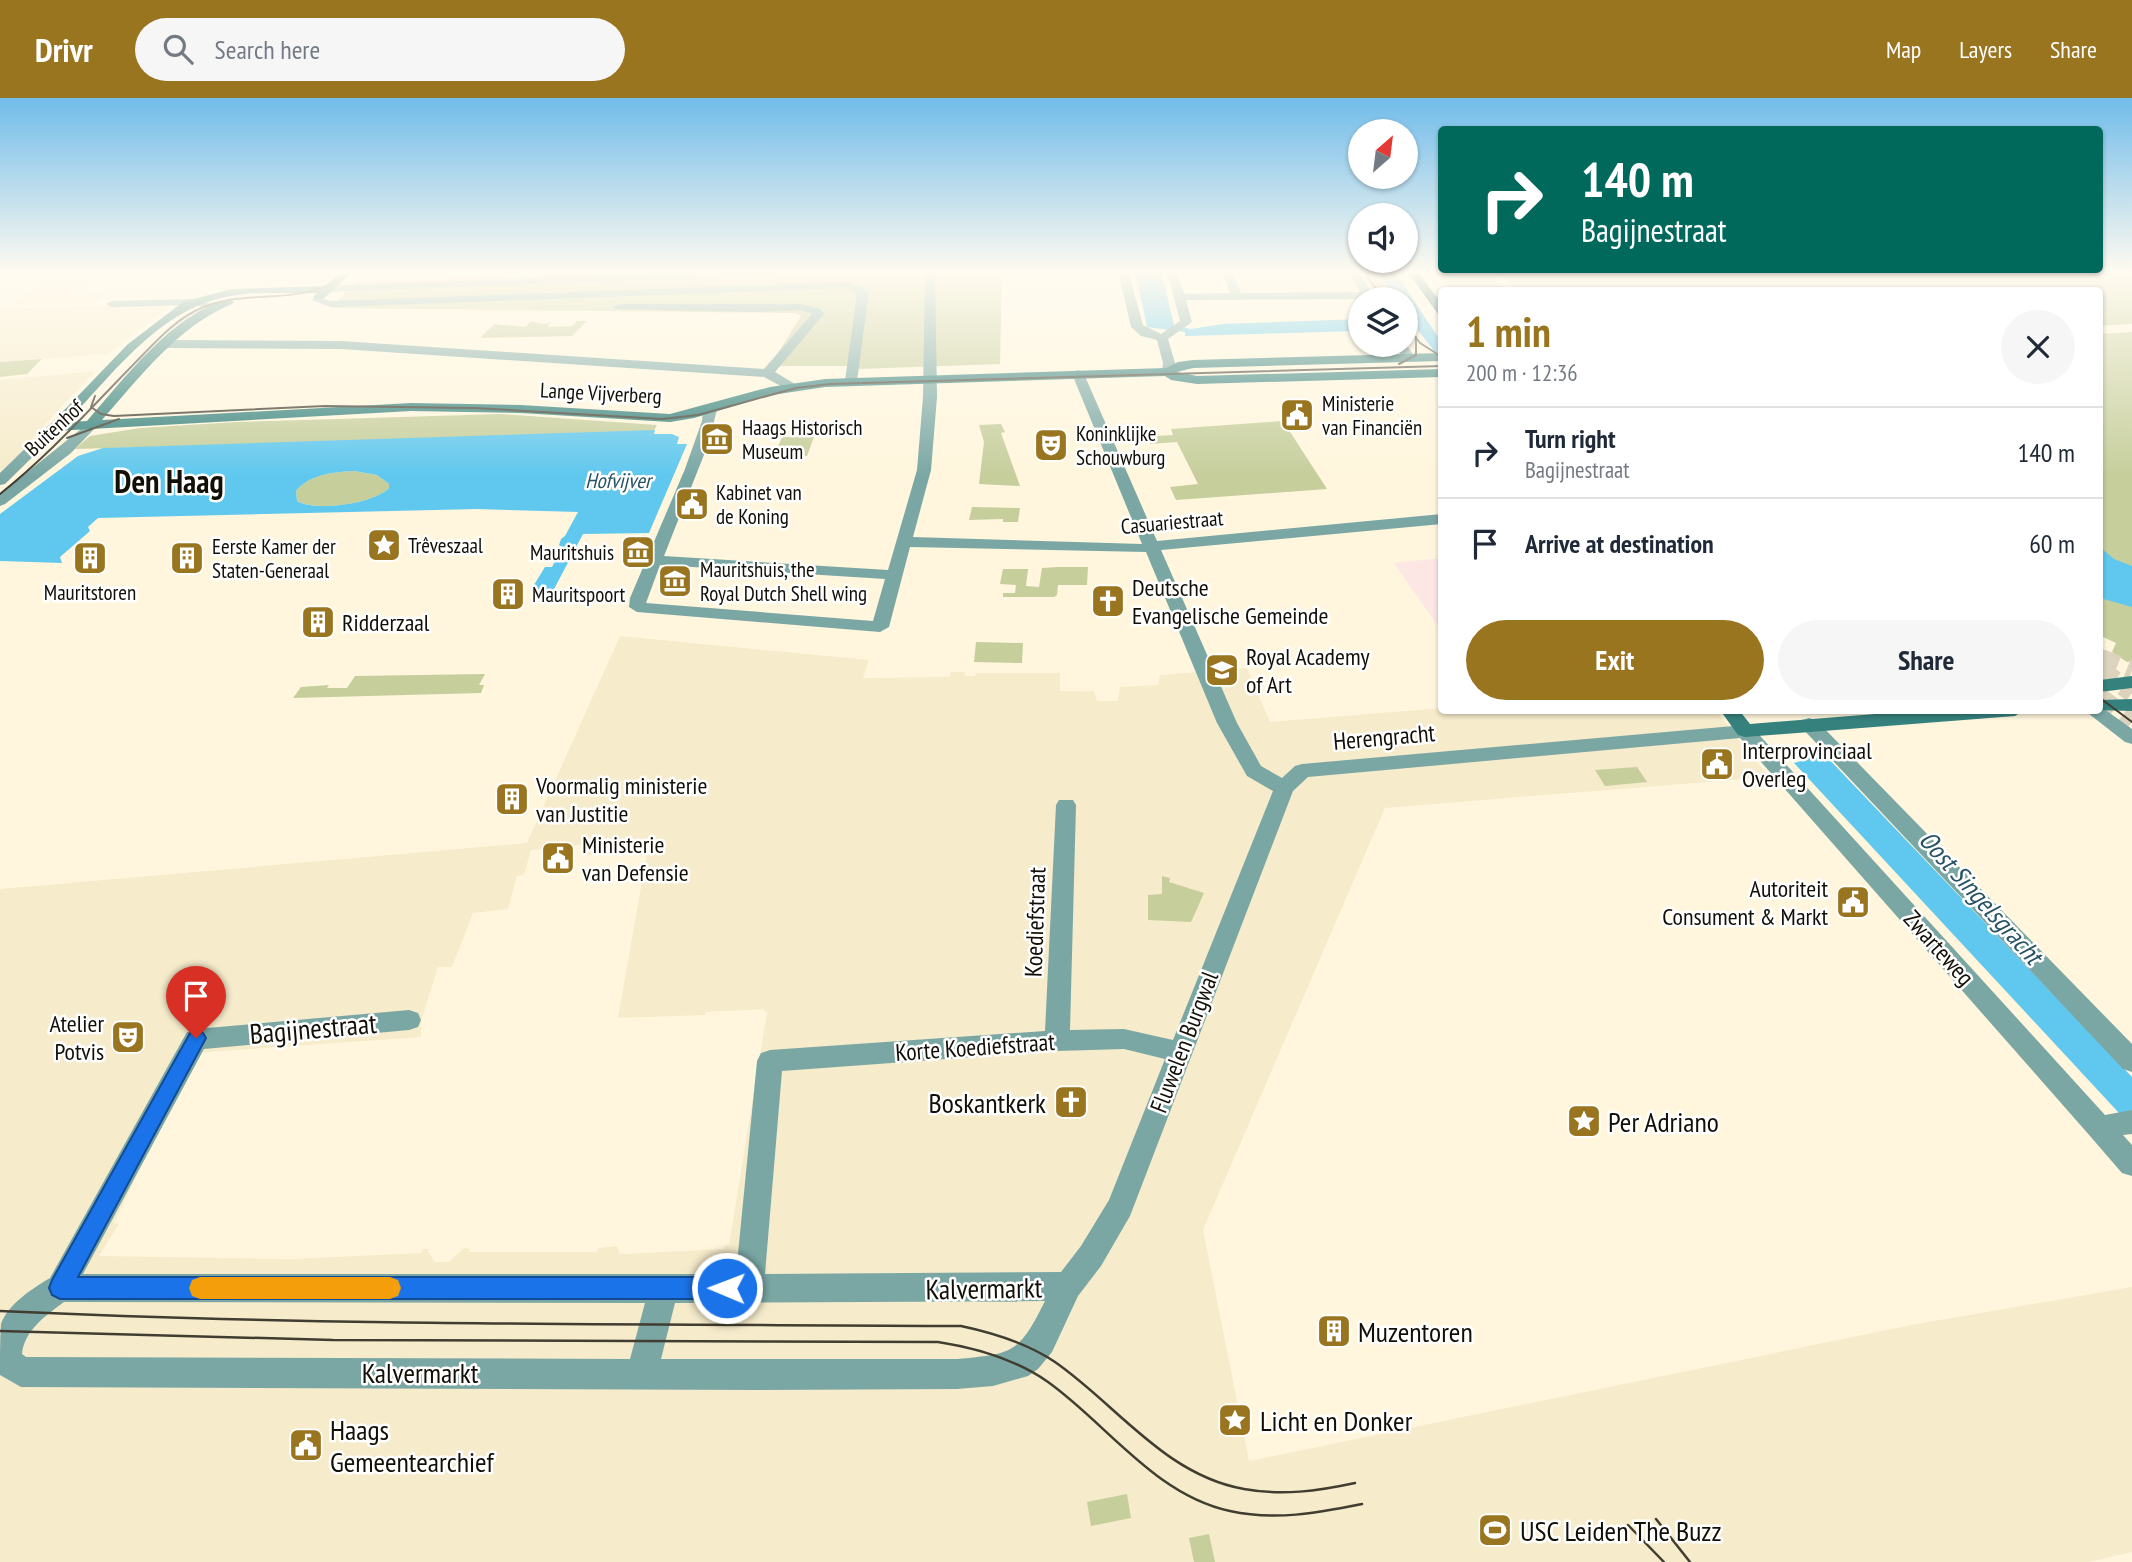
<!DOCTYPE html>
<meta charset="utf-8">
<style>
:root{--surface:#fff;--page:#f6f6f7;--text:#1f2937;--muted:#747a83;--line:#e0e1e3;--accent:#9a7520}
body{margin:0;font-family:"PT Sans Narrow",sans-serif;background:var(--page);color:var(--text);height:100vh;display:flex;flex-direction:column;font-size:26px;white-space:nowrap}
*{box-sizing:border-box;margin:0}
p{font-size:23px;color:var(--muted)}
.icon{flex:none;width:38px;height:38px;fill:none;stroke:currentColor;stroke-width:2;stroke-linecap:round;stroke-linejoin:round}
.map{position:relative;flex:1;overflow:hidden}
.drawer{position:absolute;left:1438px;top:189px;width:665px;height:427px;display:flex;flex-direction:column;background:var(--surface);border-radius:7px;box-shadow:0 2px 5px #0004}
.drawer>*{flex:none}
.hud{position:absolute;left:1438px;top:28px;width:665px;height:147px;border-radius:7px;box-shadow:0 2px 5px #0004;background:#00695c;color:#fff;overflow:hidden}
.needle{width:46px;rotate:28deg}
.fabs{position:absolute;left:1348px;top:21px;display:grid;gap:14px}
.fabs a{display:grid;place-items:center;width:70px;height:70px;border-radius:50%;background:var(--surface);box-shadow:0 2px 5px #0004;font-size:35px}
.pin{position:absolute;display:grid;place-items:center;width:60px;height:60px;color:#fff;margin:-72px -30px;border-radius:50% 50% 50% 0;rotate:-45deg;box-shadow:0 0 7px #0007}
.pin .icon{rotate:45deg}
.me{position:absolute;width:77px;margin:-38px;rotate:271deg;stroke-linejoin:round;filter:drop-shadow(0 0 5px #0008)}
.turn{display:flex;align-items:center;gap:24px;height:147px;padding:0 28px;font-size:32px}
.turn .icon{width:91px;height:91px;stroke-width:2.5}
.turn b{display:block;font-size:49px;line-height:60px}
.round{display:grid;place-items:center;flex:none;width:74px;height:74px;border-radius:37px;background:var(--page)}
.overview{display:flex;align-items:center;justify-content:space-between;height:119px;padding:0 28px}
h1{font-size:42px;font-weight:800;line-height:52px;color:var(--accent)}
.cta{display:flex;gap:14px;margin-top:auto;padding:14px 28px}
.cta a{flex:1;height:80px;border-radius:42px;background:var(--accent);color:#fff;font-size:28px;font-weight:800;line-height:80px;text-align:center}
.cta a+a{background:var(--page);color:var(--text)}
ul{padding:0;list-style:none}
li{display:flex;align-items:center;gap:21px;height:91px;padding:0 28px;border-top:2px solid var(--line)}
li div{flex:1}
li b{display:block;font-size:26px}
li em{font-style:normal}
header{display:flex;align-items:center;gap:42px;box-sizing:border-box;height:98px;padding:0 35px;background:var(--accent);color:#fff}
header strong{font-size:33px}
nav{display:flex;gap:38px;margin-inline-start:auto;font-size:24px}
.search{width:490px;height:63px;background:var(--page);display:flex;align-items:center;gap:18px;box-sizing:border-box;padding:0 24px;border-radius:38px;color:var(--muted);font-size:26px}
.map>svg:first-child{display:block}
</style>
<header>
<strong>Drivr</strong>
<div class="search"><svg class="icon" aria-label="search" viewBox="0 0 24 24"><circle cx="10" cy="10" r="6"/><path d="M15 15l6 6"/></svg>Search here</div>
<nav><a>Map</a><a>Layers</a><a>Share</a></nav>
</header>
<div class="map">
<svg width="2132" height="1464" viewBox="0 0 2132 1464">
<rect width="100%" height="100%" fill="#fff6dd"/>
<g fill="#f6ebcb" fill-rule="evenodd">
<polygon points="101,177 75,196 107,196 95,205 21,207 15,205 49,181"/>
<polygon points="1357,180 1367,197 1237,199 1231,181"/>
<polygon points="163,207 167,210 109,256 0,264 0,210"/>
<polygon points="96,273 60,310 0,378 0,282"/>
<path d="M620,538L869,562L863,580L949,579L951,574H965V578H975L976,575H1060V593H1094L1097,603H1118L1120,589L1158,587L1160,577L1247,570L1270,624L1442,610V612L1716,613L1769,679L1385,710L1203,1132L1249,1363L1911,1227L2132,1189V1454L2089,1464H0V791L527,745ZM587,746L585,758L648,749L618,920L705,917L706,914L767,911L763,912L767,915L729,1147H725L724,1151L620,1156L617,1148L598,1150L597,1154H469L470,1151L464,1150L449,1164H435L428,1154L429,1151H423L421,1155L291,1161L99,1158L119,1126L114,1125L195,955L421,939V923L438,869H452L473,815L508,811L517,778L524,777L531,752Z"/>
</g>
<polygon fill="#fce7e5" points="1442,460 1442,534 1394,465"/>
<g fill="#c6ce9c">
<polygon points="578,173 1002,173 1000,266 858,271 851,268 778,268 766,274 801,218 795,215 331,210 355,184 482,180"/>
<polygon points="1362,173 1377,173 1392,201 1379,201"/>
<polygon points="1435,173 1490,173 1506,192 1450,192"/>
<polygon points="1499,173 2132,173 2132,226 2100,228 2100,192 1515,192"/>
<polygon points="531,223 543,226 551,224 547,229 572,228 577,223 587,223 572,238 480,240 494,226 525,229"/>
<polygon points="2132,234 2132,563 2127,564 2112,554 2116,545 2103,539 2100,541 2100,236"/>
<polygon points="42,261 27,276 0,279 0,264"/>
<polygon points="500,316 657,327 653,335 75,351 90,338 140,330 237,324"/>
<polygon points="1283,323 1327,391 1176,402 1170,389 1198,386 1177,344 1150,346 1145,334 1152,334 1155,338 1173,337 1171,331"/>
<polygon points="1001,326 1005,334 1001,335 1020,388 979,386 984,344 979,327"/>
<polygon points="782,339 814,339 807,358 789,357 790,352 786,352 787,349 778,349"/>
<path d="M354,373L377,377L389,386V390C373,406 317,414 297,403L296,393C310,376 334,374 354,373Z"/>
<polygon points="972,409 1020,410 1018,424 1003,424 1003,421 969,422"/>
<polygon points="1057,469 1088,469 1087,487 1058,487 1057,497 1054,499 1003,499 1003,495 1015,495 1016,487 1000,486 1003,471 1028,471 1026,488 1039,489 1042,470"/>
<polygon points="976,544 1023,545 1022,565 974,564"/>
<polygon points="485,576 479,587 484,587 481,595 293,600 301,589 329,587 327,590 347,590 355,578"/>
<polygon points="1637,669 1647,684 1605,688 1595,672"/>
<polygon points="1162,778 1170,780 1169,784 1204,795 1191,824 1148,822 1148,797 1162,796"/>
<polygon points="1127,1396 1131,1420 1091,1428 1087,1404"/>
<polygon points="1209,1436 1215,1464 1194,1464 1189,1440"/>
</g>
<g fill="#60c8ee" fill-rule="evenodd">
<polygon points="1135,173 1161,173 1174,227 1191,231 1222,226 1360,221 1360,233 1185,238 1185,234 1147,229"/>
<polygon points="1377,173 1394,173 1442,245 1442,263 1414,227 1405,228 1411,223 1405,215 1405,201 1395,201"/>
<path d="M655,332L654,336H672L679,339L677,346H687L649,435L583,436L553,493L532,490L545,469H552L562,449L559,447L561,441L565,438L578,414L477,411L98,420L88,429L90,433L60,459L62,465L0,463V416L78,358L103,350ZM354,373L377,377L389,386V390C373,406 316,414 297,403L296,393C310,376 334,374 354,373Z"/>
<polygon points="2100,449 2114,461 2132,468 2132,509 2100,500"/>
<polygon points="1814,653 1825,657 2132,979 2132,1029 1794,665 1801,663 1797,654"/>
</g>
<polygon fill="#fff6dd" points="1762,613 1780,613 1814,653 1797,654"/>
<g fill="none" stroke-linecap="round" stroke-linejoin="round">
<g stroke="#dbd3bd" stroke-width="19" stroke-dasharray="19 10" stroke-linecap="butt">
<polyline points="2100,560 2132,573"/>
<polyline points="2100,571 2132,595"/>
<polyline points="2100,599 2132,624"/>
</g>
<g fill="#7aa7a4" fill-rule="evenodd">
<polygon points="716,173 800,173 795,176 329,194 323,191 329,188"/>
<path d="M925,173H935L937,299L931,372L913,439L1142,446L1072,276L1078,272L1084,276L1157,443L1442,416V426L1161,452L1237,625L1261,668L1282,680L1295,668L1302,666L1745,627L1752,629L2105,1017L2132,1012V1036L2123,1037L2132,1047V1078L2122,1075L2090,1038L1740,640L1308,679L1293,693L1130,1118L1101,1168L1078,1198L1052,1254L1038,1271L1028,1278L993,1288L957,1291L755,1292L21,1289L0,1277C0,1262 0,1240 1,1226C8,1206 32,1191 50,1180L187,934L196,931L409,912L418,915L421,922L418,929L409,932L204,951L83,1176H736L757,963L761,955L770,952L1045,933L1056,707L1059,702H1073L1076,707L1070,932L1124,931L1173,942L1273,693L1247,678L1217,625L1146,454L910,449L889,529L880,534L637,514L629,509L630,500L685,371L702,323L703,311L710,307L717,311L709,344L664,458L888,472L917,372L923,299ZM660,467L885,481L873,523L646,505ZM1124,951L1165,961L1109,1102L1081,1148L1061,1174L765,1176L782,973L1057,953ZM1045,1203C1019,1255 1014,1256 957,1261H661L675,1205ZM64,1204L645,1205L630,1261L26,1259L22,1256C24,1233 46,1217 64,1204Z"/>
<polygon points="1118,173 1128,173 1143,227 1161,236 1180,223 1167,173 1177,173 1184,196 1230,195 1222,173 1232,173 1241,195 1360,194 1348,173 1358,173 1376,201 1186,202 1192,224 1168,241 1175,265 1174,274 1168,278 1162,274 1163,265 1157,242 1141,238 1131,229"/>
<polygon points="849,184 869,193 857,283 851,287 845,283 857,195 847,190 331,209 311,202 317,199 331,203"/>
<polygon points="192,201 220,208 214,211 192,207 112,209 106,206 112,203"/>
<polygon points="619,206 802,206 820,211 824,216 775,274 795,286 795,292 790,293 764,279 341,251 167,250 161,246 167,242 341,243 764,271 812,216 802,212 755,214 615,211 613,209"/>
<polygon points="1405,244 1415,260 1413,263 1405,263 1395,247 1405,247"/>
<polygon points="91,323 98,327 71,355 5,406 0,408 0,396"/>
<polygon points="55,325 62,329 60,332 5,386 0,387 0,375 50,326"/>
<polygon points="2100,608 2132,631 2132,646 2125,644 2084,612 2100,612"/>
<polygon points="1809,620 1816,622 2132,946 2132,974 2123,971 1802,630 1799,626 1802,622"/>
</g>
<g fill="#35817d" fill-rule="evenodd">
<path d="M343,173H354L323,201H315L313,199L317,195C289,196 258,193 231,198C161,209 114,275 67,324L87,323C124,281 172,216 228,201L234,204L232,206C178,228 140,279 102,322L411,305L521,307L670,316L770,289L825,281L1166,270L1178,264L1193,262L1442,255V263L1193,270L1177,274L1197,278L1442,271V279L1197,286L1171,282L1165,278L825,289L772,297L694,320L670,324L521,315L411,313L55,333L48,329L128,246L183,204L231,191L325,188Z"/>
<polygon points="2132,578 2132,590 2100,594 2100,582"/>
<polygon points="2132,601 2132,613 2095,612 2100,612 2100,602"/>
<polygon points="1720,612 1739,612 1750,626 1925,612 2024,612 2015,618 1745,639 1738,637"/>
</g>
<polygon fill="#0a625f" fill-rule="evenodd" points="1407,173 1417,173 1442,206 1442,217 1438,216"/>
<g stroke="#413d31" stroke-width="2">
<polyline points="1364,173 1383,201"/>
<polyline points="1405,225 1420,245 1442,259"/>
<polyline points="1399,266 1416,257 1416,239"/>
<polyline points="95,298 91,309 101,316 114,318 325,308 474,310 662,321 698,317 796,290 830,286 1442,268"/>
<polyline points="67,340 119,321"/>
<path d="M0,396C48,358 88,313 130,270C150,250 170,226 195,213C248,186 299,214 352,173"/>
<polyline points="2100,600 2132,624"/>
</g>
<g stroke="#413d31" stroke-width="2.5">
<path d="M0,1213C320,1228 641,1226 961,1228C994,1235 1027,1245 1055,1264C1117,1307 1165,1377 1244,1391C1282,1398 1318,1393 1355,1385"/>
<path d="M0,1233L333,1242L938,1244C977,1250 1015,1261 1048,1284C1107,1326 1155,1397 1230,1413C1275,1423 1317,1415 1362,1406"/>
<polyline points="1656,1421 1690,1464"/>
<polyline points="1628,1427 1664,1464"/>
</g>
</g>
<linearGradient id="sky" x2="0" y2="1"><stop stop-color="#71bcea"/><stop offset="0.46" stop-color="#fffbf0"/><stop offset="1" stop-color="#fffbf0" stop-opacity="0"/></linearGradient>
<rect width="2132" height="378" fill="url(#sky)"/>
<polygon fill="#1a73e8" stroke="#114b97" stroke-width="2" points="196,933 203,935 206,940 78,1179 727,1179 735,1182 739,1190 735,1198 727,1201 60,1201 52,1197 49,1190 52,1182 190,935"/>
<polygon fill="#f59e0b" points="200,1179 390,1179 398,1182 401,1190 398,1198 390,1201 200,1201 192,1198 189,1190 192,1182"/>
<defs>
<g id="civic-square" transform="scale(1.75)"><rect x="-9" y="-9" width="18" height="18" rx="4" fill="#9a7520" stroke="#fff"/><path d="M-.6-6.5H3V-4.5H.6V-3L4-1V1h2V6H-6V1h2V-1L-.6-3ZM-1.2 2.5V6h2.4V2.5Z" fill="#fff"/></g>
<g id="museum-square" transform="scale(1.75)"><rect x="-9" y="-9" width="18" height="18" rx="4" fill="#9a7520" stroke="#fff"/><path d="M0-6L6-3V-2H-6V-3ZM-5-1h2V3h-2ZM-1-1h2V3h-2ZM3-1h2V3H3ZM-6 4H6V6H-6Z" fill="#fff"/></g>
<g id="theatre-square" transform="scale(1.75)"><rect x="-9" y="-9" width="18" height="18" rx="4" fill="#9a7520" stroke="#fff"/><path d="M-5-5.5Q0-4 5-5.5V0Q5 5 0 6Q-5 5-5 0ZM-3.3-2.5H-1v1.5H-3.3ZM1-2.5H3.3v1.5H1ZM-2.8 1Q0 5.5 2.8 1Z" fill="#fff"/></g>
<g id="sight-square" transform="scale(1.75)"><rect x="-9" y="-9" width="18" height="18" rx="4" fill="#9a7520" stroke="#fff"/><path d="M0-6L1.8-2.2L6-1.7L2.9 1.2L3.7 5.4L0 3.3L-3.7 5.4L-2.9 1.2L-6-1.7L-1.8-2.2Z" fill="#fff"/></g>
<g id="building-square" transform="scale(1.75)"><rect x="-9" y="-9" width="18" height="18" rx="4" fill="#9a7520" stroke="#fff"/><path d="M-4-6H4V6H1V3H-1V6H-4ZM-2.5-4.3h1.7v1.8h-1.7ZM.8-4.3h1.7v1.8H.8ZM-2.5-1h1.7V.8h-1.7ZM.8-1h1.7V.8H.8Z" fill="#fff"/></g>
<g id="church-square" transform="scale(1.75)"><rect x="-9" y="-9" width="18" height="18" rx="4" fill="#9a7520" stroke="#fff"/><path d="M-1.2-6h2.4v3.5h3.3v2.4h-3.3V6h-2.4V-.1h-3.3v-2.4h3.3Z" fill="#fff"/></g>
<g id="university-square" transform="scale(1.75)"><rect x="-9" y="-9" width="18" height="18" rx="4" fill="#9a7520" stroke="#fff"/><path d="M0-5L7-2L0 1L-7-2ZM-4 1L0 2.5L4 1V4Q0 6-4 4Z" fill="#fff"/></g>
<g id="stadium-square" transform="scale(1.75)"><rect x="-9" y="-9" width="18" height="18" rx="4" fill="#9a7520" stroke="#fff"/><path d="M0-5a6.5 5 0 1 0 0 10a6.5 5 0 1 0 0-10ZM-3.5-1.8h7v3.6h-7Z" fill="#fff"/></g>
</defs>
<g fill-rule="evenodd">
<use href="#civic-square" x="1297" y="317"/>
<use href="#museum-square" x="717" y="341"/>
<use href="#theatre-square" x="1051" y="347"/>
<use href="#civic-square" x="692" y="406"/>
<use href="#sight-square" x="384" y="447"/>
<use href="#museum-square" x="638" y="454"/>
<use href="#building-square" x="90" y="460"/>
<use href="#building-square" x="187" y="460"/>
<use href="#museum-square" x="675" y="483"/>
<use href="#building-square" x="508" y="496"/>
<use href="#church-square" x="1108" y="503"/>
<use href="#building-square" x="318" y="524"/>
<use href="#university-square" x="1222" y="572"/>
<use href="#civic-square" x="1717" y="666"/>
<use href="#building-square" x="512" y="701"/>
<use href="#civic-square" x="558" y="760"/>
<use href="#civic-square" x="1853" y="804"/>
<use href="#theatre-square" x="128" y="939"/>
<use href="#church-square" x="1071" y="1004"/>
<use href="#sight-square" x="1584" y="1023"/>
<use href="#building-square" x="1334" y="1233"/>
<use href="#sight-square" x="1235" y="1322"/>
<use href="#civic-square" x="306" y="1347"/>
<use href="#stadium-square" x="1495" y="1432"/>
</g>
<g text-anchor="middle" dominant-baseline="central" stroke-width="5" stroke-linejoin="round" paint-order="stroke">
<g font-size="21" fill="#120f07" stroke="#fff">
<text transform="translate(601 295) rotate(3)">Lange Vijverberg</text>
<text transform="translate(54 330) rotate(-43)">Buitenhof</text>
<text transform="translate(1172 424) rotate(-5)">Casuariestraat</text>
</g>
<g font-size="21" fill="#120f07" stroke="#fff" text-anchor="start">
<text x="1322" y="305">Ministerie<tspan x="1322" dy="24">van Financiën</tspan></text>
<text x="742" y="329">Haags Historisch<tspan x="742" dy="24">Museum</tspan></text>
<text x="1076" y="335">Koninklijke<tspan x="1076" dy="24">Schouwburg</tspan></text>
<text x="716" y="394">Kabinet van<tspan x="716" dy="24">de Koning</tspan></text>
<text x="408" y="447">Trêveszaal</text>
<text x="212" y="448">Eerste Kamer der<tspan x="212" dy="24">Staten-Generaal</tspan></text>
<text x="614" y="454" text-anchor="end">Mauritshuis</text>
<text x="700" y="471">Mauritshuis, the<tspan x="700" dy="24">Royal Dutch Shell wing</tspan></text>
<text x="90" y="494" text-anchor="middle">Mauritstoren</text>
<text x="532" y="496">Mauritspoort</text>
</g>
<g font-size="21" font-style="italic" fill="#265263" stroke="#fff">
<text x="618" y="382">Hofvijver</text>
</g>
<g font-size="24" fill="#120f07" stroke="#fff" text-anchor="start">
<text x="1132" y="489">Deutsche<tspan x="1132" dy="28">Evangelische Gemeinde</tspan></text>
<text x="342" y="524">Ridderzaal</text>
<text x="1246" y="558">Royal Academy<tspan x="1246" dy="28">of Art</tspan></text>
<text x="1742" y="652">Interprovinciaal<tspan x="1742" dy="28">Overleg</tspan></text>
<text x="536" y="687">Voormalig ministerie<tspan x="536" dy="28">van Justitie</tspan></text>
<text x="582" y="746">Ministerie<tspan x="582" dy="28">van Defensie</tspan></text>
<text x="1828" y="790" text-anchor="end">Autoriteit<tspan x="1828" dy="28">Consument &amp; Markt</tspan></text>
<text x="104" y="925" text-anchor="end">Atelier<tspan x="104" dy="28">Potvis</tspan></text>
</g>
<g font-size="24" fill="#120f07" stroke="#fff">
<text transform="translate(1384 639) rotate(-5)">Herengracht</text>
<text transform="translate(1035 824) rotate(-88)">Koediefstraat</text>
<text transform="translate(1939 850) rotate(48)">Zwarteweg</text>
<text transform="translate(1184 944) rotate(-69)">Fluwelen Burgwal</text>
<text transform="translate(975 949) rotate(-4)">Korte Koediefstraat</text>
</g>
<g font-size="26" font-style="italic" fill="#265263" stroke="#fff">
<text transform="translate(1981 799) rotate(48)">Oost Singelsgracht</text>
</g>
<g font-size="28" fill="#120f07" stroke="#fff">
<text transform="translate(313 930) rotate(-5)">Bagijnestraat</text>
<text transform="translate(984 1190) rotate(-1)">Kalvermarkt</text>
<text x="420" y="1274">Kalvermarkt</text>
</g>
<g font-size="28" fill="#120f07" stroke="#fff" text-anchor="start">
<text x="1046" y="1004" text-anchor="end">Boskantkerk</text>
<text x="1608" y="1023">Per Adriano</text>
<text x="1358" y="1233">Muzentoren</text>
<text x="1260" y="1322">Licht en Donker</text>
<text x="330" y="1331">Haags<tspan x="330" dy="32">Gemeentearchief</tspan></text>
<text x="1520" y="1432">USC Leiden The Buzz</text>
</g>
<g font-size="32" font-weight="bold" fill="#120f07" stroke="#fff">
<text x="169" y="383">Den Haag</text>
</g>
</g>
</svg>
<div class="fabs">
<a><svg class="needle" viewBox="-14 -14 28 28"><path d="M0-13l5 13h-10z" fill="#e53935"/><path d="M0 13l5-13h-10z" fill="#747a83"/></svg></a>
<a><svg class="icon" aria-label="sound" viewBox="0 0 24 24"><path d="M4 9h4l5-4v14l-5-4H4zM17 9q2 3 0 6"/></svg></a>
<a><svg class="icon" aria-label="layers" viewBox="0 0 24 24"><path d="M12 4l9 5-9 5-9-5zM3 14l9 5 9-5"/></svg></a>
</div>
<div class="pin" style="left:196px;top:940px;background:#d93025"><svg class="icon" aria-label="arrive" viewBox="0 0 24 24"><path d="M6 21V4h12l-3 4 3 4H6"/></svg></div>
<svg class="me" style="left:727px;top:1190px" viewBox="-20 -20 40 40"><circle r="17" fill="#1a73e8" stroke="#fff" stroke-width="3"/><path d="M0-11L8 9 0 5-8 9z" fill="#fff"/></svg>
<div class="hud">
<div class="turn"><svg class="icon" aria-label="right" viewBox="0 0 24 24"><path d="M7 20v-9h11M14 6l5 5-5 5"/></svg><div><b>140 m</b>Bagijnestraat</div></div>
</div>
<section class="drawer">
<div class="overview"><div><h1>1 min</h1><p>200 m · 12:36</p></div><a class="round"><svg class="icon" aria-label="close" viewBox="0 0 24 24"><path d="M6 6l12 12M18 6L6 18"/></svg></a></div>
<ul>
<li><svg class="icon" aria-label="right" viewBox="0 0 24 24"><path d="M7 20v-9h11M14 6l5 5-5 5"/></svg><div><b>Turn right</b><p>Bagijnestraat</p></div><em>140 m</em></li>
<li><svg class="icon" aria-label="arrive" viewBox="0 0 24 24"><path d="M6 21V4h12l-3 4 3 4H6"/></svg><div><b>Arrive at destination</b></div><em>60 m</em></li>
</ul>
<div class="cta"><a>Exit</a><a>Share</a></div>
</section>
</div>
